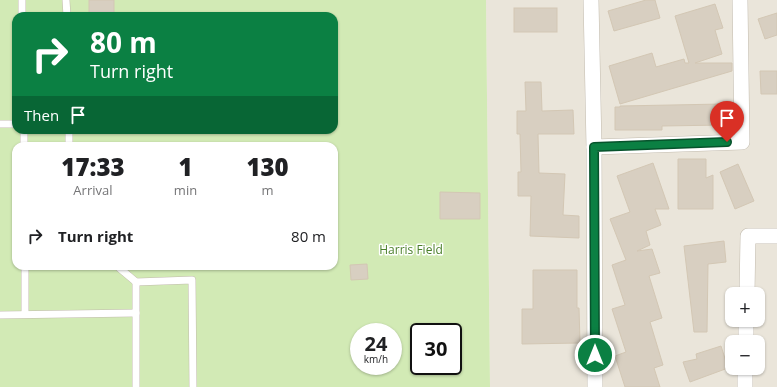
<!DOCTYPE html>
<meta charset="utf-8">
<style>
:root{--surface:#fff;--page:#f6f6f6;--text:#202124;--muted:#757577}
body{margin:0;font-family:"Open Sans",sans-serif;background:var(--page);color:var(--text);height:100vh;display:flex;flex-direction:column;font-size:15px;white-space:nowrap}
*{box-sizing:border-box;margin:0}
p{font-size:13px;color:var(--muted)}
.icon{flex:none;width:22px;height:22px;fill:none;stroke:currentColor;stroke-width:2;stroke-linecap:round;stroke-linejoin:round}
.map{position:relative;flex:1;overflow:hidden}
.drawer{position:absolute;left:12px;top:142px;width:326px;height:128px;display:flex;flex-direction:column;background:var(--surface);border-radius:12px;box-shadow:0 1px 3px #0004}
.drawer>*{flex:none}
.top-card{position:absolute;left:12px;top:12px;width:326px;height:122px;border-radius:12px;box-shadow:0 1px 3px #0004;background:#0b8043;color:#fff;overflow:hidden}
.tools{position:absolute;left:725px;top:287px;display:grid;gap:8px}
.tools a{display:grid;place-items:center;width:40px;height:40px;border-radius:8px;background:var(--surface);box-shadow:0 1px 3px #0004;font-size:20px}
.speed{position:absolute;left:350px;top:323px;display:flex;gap:8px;font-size:20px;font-weight:700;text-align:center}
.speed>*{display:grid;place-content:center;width:52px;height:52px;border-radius:50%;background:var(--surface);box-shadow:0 1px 3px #0004;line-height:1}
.speed small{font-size:10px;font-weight:400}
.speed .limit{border:2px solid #111;border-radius:6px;background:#fff;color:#111}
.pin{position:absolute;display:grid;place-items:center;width:34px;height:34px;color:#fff;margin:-41px -17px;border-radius:50% 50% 50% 0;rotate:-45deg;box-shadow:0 0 4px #0007}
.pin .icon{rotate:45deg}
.me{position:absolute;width:44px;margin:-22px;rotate:0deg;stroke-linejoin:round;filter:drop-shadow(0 0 3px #0008)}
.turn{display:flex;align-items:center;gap:14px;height:84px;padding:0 12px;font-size:18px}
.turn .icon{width:52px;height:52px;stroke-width:2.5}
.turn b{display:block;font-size:28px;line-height:34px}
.then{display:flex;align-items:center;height:38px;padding:0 12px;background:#0003;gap:8px;font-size:15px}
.eta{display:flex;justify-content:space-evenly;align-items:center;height:68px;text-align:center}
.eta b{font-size:24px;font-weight:800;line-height:28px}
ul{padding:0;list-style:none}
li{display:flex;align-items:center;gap:12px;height:52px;padding:0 12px}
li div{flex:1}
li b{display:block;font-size:15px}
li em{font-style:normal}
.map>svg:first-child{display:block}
</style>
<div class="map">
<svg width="777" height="387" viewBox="0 0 777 387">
<rect width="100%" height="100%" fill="#f6f3ec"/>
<path fill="#eae5da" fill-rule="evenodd" d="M486,0H777V387H490ZM732,294H758V320H732ZM732,342H758V368H732Z"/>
<path fill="#d2eab5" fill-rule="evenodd" d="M0,0H486L490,387H0ZM16,16H334V130H16ZM16,146H334V266H16ZM359,332H393V366H359ZM419,332H453V366H419Z"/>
<g fill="#d8cfc1" stroke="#d3c7b4">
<rect x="89" y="0" width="25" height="15"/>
<polygon points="646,0 655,0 660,18 614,31 608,11"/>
<polygon points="715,4 723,28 715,30 722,54 695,63 732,63 732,71 620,104 609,66 652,53 656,67 684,59 685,63 689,63 675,16"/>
<rect x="514" y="8" width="43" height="24"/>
<polygon points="777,13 777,35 765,39 758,19"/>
<polygon points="760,71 777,71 777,94 761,94"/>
<polygon points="525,82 541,82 542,111 573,110 574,134 538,134 539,173 565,174 563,215 579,216 579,238 530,236 531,196 518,196 518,172 521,172 520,134 517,134 517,111 526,111"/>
<polygon points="722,104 723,125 662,126 662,130 615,130 615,107 620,107 620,106"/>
<polygon points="678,159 706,159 706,178 713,175 713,209 678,209"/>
<polygon points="653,163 669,209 655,209 661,225 646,231 650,245 637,251 652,249 660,273 649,276 662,318 650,322 663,365 654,368 660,387 625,387 615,356 626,352 612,309 625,305 612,265 626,260 610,219 630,212 617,176"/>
<polygon points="738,164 754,201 735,209 720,172"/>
<polygon points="440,192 480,193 480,219 440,219"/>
<polygon points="724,241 726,262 708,264 707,332 694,332 684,246"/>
<polygon points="367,264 368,279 351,280 350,265"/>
<polygon points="533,270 577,270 577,308 579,308 580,343 522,344 522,309 533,309"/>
<polygon points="721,346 728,368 690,382 683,362 697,359 696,354"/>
</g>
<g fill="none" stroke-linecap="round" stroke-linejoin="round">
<g stroke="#c2bbae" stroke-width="8">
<g id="lane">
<polyline points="22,0 22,16"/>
<polyline points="66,0 67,16"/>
<polyline points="0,124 16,124"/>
<polyline points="24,130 24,146"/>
<polyline points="69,130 69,146"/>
<polyline points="25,266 25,314"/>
<polyline points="117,266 136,282 192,280 193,387"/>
<polyline points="136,282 136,387"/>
<polyline points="0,315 136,313"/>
</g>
</g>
<g stroke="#c2bbae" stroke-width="16">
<g id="street">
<polyline points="591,0 594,147 595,387"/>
<polyline points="594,147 742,142 740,0"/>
<polyline points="747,294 748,236 777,236"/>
<polyline points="746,342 746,320"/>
<polyline points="745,387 745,368"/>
</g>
</g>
<use href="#lane" stroke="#fff" stroke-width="7"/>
<use href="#street" stroke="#fff" stroke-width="15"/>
</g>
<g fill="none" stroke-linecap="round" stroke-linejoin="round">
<g stroke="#07532c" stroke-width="10">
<polyline id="route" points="595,355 594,147 727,142"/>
</g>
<use href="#route" stroke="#0b8043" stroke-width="7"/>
</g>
<g text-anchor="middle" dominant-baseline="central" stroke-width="3" stroke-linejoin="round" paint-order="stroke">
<g font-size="12" fill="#4a7f2a" stroke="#fff">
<text x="411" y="249">Harris Field</text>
</g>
</g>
</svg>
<div class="tools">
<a>+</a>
<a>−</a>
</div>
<div class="speed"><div>24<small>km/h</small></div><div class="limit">30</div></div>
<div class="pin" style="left:727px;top:142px;background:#d93025"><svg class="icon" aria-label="arrive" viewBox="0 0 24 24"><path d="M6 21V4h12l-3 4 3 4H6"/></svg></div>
<svg class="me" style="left:595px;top:355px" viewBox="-20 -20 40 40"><circle r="17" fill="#0b8043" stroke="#fff" stroke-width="3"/><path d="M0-11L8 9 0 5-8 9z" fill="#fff"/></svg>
<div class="top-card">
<div class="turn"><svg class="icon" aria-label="right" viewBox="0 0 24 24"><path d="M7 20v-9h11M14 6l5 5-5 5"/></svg><div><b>80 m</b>Turn right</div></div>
<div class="then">Then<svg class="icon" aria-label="arrive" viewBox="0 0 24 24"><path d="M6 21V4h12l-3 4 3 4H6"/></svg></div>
</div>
<section class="drawer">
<div class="eta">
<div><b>17:33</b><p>Arrival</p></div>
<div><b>1</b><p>min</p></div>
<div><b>130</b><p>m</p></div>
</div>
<ul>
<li><svg class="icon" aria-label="right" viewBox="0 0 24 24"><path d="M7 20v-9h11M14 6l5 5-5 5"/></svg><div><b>Turn right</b></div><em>80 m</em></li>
</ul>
</section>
</div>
